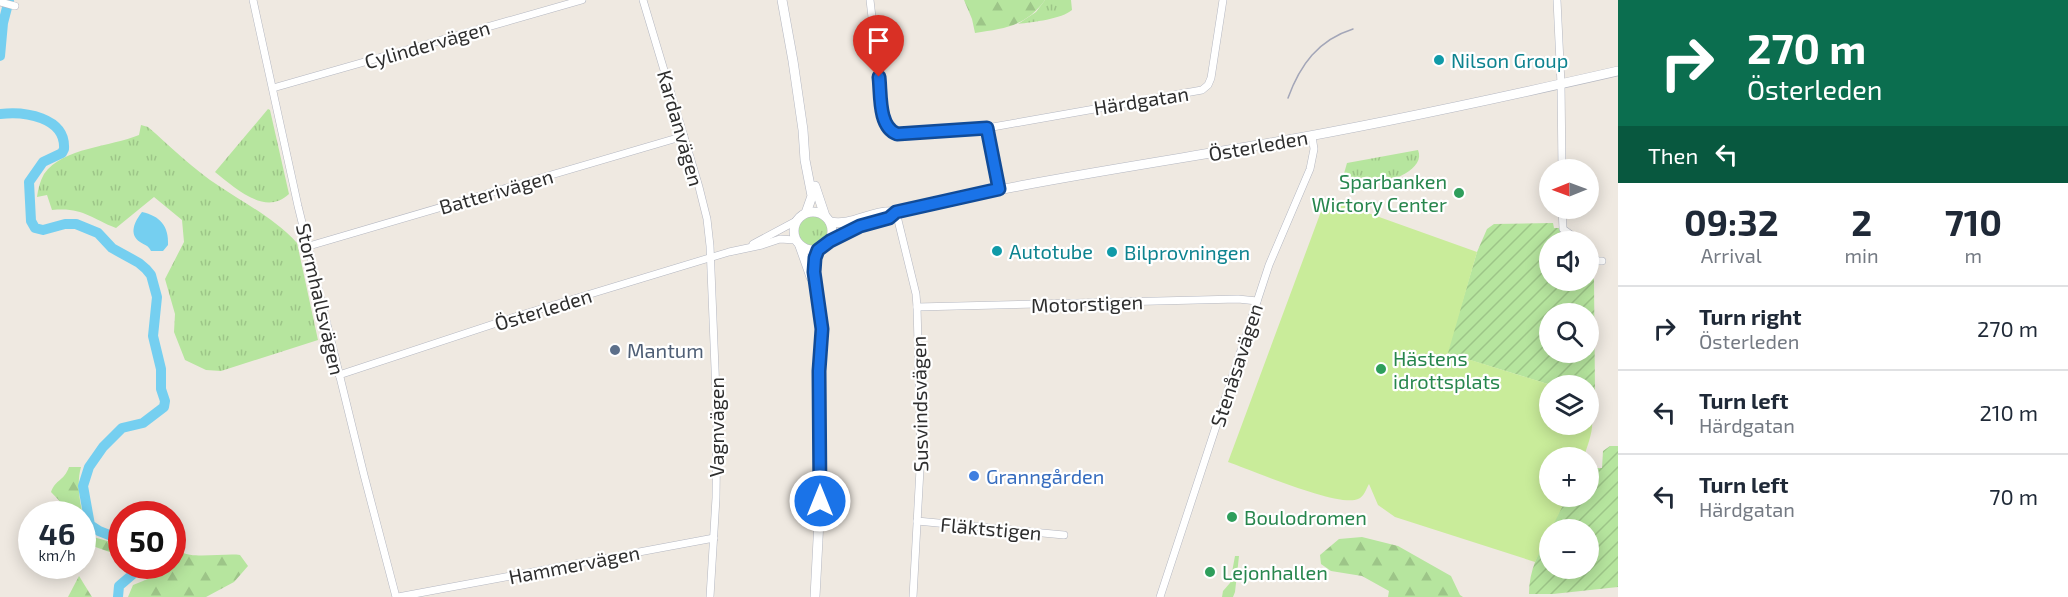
<!DOCTYPE html>
<meta charset="utf-8">
<style>
:root{--surface:#fff;--page:#f2f2f3;--text:#1f2937;--muted:#747a83;--line:#e0e1e3}
body{margin:0;font-family:"Exo 2",sans-serif;background:var(--page);color:var(--text);height:100vh;display:flex;flex-direction:column;font-size:22px;white-space:nowrap}
*{box-sizing:border-box;margin:0}
p{font-size:20px;color:var(--muted)}
.icon{flex:none;width:33px;height:33px;fill:none;stroke:currentColor;stroke-width:2;stroke-linecap:round;stroke-linejoin:round}
.map{position:relative;flex:1;overflow:hidden}
.drawer{display:flex;flex-direction:column;background:var(--surface);width:450px}
.drawer>*{flex:none}
.banner{background:#0b6e4f;color:#fff;overflow:hidden}
.needle{width:39px;rotate:269deg}
.controls{position:absolute;left:1539px;top:159px;display:grid;gap:12px}
.controls a{display:grid;place-items:center;width:60px;height:60px;border-radius:50%;background:var(--surface);box-shadow:0 3px 15px #0003;font-size:30px}
.speed{position:absolute;left:18px;top:501px;display:flex;gap:12px;font-size:30px;font-weight:700;text-align:center}
.speed>*{display:grid;place-content:center;width:78px;height:78px;border-radius:50%;background:var(--surface);box-shadow:0 3px 15px #0003;line-height:1}
.speed small{font-size:15px;font-weight:400}
.speed .limit{border:9px solid #d22;background:#fff;color:#111}
.pin{position:absolute;display:grid;place-items:center;width:51px;height:51px;color:#fff;margin:-62px -26px;border-radius:50% 50% 50% 0;rotate:-45deg;box-shadow:0 0 6px #0007}
.pin .icon{rotate:45deg}
.me{position:absolute;width:66px;margin:-33px;rotate:0deg;stroke-linejoin:round;filter:drop-shadow(0 0 4px #0008)}
.turn{display:flex;align-items:center;gap:21px;height:126px;padding:0 30px;font-size:27px}
.turn .icon{width:78px;height:78px;stroke-width:2.5}
.turn b{display:block;font-size:42px;line-height:51px}
.then{display:flex;align-items:center;height:57px;padding:0 30px;background:#0003;gap:12px;font-size:22px}
.eta{display:flex;justify-content:space-evenly;align-items:center;height:102px;text-align:center}
.eta b{font-size:36px;font-weight:700;line-height:42px}
ul{padding:0;list-style:none}
li{display:flex;align-items:center;gap:18px;height:84px;padding:0 30px;border-top:2px solid var(--line)}
li div{flex:1}
li b{display:block;font-size:22px}
li em{font-style:normal}
main{display:flex;flex:1;min-height:0}
.map>svg:first-child{display:block}
</style>
<main>
<div class="map">
<svg width="1618" height="597" viewBox="0 0 1618 597">
<defs>
<pattern id="grass-tufts" width="24" height="20" patternUnits="userSpaceOnUse" patternTransform="scale(1.5)"><rect width="24" height="20" fill="#b6e59e"/><path d="M3 7l-1-3M5 7V3M7 7l1-3M15 17l-1-3M17 17v-4M19 17l1-3" fill="none" stroke="#9dc588"/></pattern>
<pattern id="forest-firs" width="22" height="20" patternUnits="userSpaceOnUse" patternTransform="scale(1.5)"><rect width="22" height="20" fill="#b6e59e"/><path d="M5 1l3.5 6h-7zM16 11l3.5 6h-7z" fill="#9dc588"/></pattern>
<pattern id="garden-furrows" width="10" height="10" patternUnits="userSpaceOnUse" patternTransform="scale(1.5)"><rect width="10" height="10" fill="#b6e59e"/><path d="M-1 1l2-2M0 10L10 0M9 11l2-2" fill="none" stroke="#9dc588"/></pattern>
</defs>
<rect width="100%" height="100%" fill="#efe9e1"/>
<g fill="url(#grass-tufts)">
<path d="M1045,0H1071L1072,10C1062,19 1033,22 1018,24L1036,12Z"/>
<path d="M268,109L270,110L289,194C265,217 234,187 215,172Z"/>
<path d="M141,125L148,127C171,147 194,170 219,186C246,204 275,219 297,243L318,340L221,371L206,370L185,360L174,332L175,314L165,279L184,242L182,220L154,197L116,228C90,218 83,207 52,210L47,195L37,197C38,189 40,181 44,174C63,147 111,147 139,135Z"/>
<path d="M1418,150C1426,169 1391,182 1376,183C1365,183 1354,180 1343,177L1347,163Z"/>
<circle cx="813" cy="231" r="16"/>
</g>
<g fill="url(#forest-firs)">
<path d="M964,0H1045C1026,26 1006,28 975,33L972,19Z"/>
<path d="M69,467H81C75,488 82,516 90,536L121,545V553L118,555L87,544L83,534L82,514H72L51,492C56,479 64,481 69,467Z"/>
<polygon points="1362,537 1398,546 1451,576 1460,595 1463,597 1388,597 1389,591 1362,576 1331,571 1321,564 1320,555 1339,539"/>
<path d="M173,541C175,544 178,550 182,552C191,559 226,553 240,555L248,566L234,582L206,597H128L133,585L153,577L155,566H172Z"/>
<polygon points="1235,556 1239,556 1235,592 1233,597 1222,597 1223,591 1230,583"/>
<polygon points="79,576 92,597 68,597"/>
</g>
<g fill="url(#garden-furrows)" fill-rule="evenodd">
<path d="M1553,223L1554,228H1560V235L1572,241L1550,242V280H1588L1589,265L1594,280L1595,393H1589L1588,386L1551,385L1447,353L1477,252L1487,229L1494,224ZM1550,314H1588V352H1550Z"/>
<path d="M1610,446H1618V587L1553,594H1529C1529,570 1539,552 1549,531L1550,568H1588V530L1550,529L1567,497L1588,496L1589,461H1594V468H1602L1603,451Z"/>
</g>
<path fill="#c9ec9a" d="M1326,198L1477,252L1448,353L1551,385L1550,424H1588L1589,411C1597,424 1588,443 1584,457L1550,458V496L1567,497L1535,562L1395,517L1378,505L1369,484C1366,489 1364,497 1358,499C1340,508 1251,470 1228,462Z"/>
<path fill="#75cff0" d="M142,212C160,216 169,226 168,245L163,251H151C148,245 146,246 140,242C128,234 135,221 142,212Z"/>
<g fill="none" stroke-linecap="round" stroke-linejoin="round">
<g stroke="#75cff0" stroke-width="10">
<polyline points="0,56 3,23 9,0"/>
<path d="M0,114C24,111 66,117 64,149L62,153L43,162L29,182L31,221L35,228L43,230L65,224H76L98,233L112,248L139,263L146,269L151,275L157,297L153,336L161,369V389L165,401L164,407L143,423L122,428L103,447L89,467L83,486L90,525L99,531L122,540"/>
<polyline points="118,597 119,586 133,574 138,566"/>
</g>
<g stroke="#b4b7c1" stroke-width="8">
<g id="street">
<polyline points="253,0 298,206 364,475 396,597"/>
<polyline points="643,0 699,187 707,219 710,246 717,417 716,498 710,597"/>
<polyline points="870,0 884,121 887,128 897,134 987,128 1202,90 1208,85 1211,78 1223,0"/>
<polyline points="1557,0 1561,84 1562,170"/>
<polyline points="0,2 15,6"/>
<polyline points="273,88 582,0"/>
<polyline points="987,128 999,189"/>
<polyline points="1562,208 1563,229 1581,242"/>
<polyline points="896,212 916,294 917,307 921,451 913,597"/>
<polyline points="753,244 796,221"/>
<polyline points="309,246 684,136"/>
<polyline points="1588,248 1597,261 1602,261"/>
<polyline points="917,307 1238,299 1257,301"/>
<polyline points="339,375 521,315 729,252 762,245 780,239 795,240"/>
<polyline points="917,521 1064,535"/>
<polyline points="398,597 714,538"/>
<polyline points="1160,597 1269,265 1310,169 1314,149 1312,136"/>
</g>
</g>
<g stroke="#b4b7c1" stroke-width="10">
<g id="secondary">
<polyline points="782,0 793,61 803,130 805,160 812,196 806,213"/>
<polyline points="815,186 825,216"/>
<circle cx="813" cy="231" r="19"/>
<path d="M830,222C852,227 873,209 896,212C1022,182 1149,164 1276,142C1390,122 1504,97 1618,71"/>
<polyline points="830,241 860,226 889,217 896,212"/>
<polyline points="800,246 811,277"/>
<polyline points="815,597 820,501 819,371 822,329 814,265 818,250"/>
</g>
</g>
<use href="#street" stroke="#fff" stroke-width="7"/>
<use href="#secondary" stroke="#fff" stroke-width="9"/>
<path stroke="#a3a6b8" stroke-width="1.5" d="M1288,98C1300,65 1318,40 1353,29"/>
</g>
<g fill="none" stroke-linecap="round" stroke-linejoin="round">
<g stroke="#114b97" stroke-width="15">
<path id="route" d="M820,501L819,371L822,329L814,272L815,258L818,250L830,241L860,226L889,218L896,212L999,189L987,128L897,134C878,127 881,94 879,77"/>
</g>
<use href="#route" stroke="#1a73e8" stroke-width="10"/>
</g>
<g fill="#0f9aa8" stroke="#fff" stroke-width="2">
<circle cx="1439" cy="60" r="6"/>
<circle cx="997" cy="251" r="6"/>
<circle cx="1112" cy="252" r="6"/>
</g>
<g fill="#2e9e5b" stroke="#fff" stroke-width="2">
<circle cx="1459" cy="193" r="6"/>
<circle cx="1381" cy="369" r="6"/>
<circle cx="1232" cy="517" r="6"/>
<circle cx="1210" cy="572" r="6"/>
</g>
<circle fill="#5c6f8a" stroke="#fff" stroke-width="2" cx="615" cy="350" r="6"/>
<circle fill="#3f7fe0" stroke="#fff" stroke-width="2" cx="974" cy="476" r="6"/>
<g text-anchor="middle" dominant-baseline="central" stroke-width="4.5" stroke-linejoin="round" paint-order="stroke">
<g font-size="20" fill="#2e2e2e" stroke="#fff">
<text transform="translate(427 44) rotate(-16)">Cylindervägen</text>
<text transform="translate(1141 100) rotate(-9)">Härdgatan</text>
<text transform="translate(681 128) rotate(74)">Kardanvägen</text>
<text transform="translate(1258 145) rotate(-10)">Österleden</text>
<text transform="translate(496 191) rotate(-16)">Batterivägen</text>
<text transform="translate(321 299) rotate(77)">Stormhallsvägen</text>
<text transform="translate(1087 303) rotate(-2)">Motorstigen</text>
<text transform="translate(543 309) rotate(-17)">Österleden</text>
<text transform="translate(1236 365) rotate(-72)">Stenåsavägen</text>
<text transform="translate(919 404) rotate(-91)">Susvindsvägen</text>
<text transform="translate(716 427) rotate(-90)">Vagnvägen</text>
<text transform="translate(991 528) rotate(5)">Fläktstigen</text>
<text transform="translate(574 564) rotate(-11)">Hammervägen</text>
</g>
<g font-size="20" fill="#0d838f" stroke="#fff" text-anchor="start">
<text x="1451" y="60">Nilson Group</text>
<text x="1009" y="251">Autotube</text>
<text x="1124" y="252">Bilprovningen</text>
</g>
<g font-size="20" fill="#27864d" stroke="#fff" text-anchor="start">
<text x="1447" y="181" text-anchor="end">Sparbanken<tspan x="1447" dy="23">Wictory Center</tspan></text>
<text x="1393" y="358">Hästens<tspan x="1393" dy="23">idrottsplats</tspan></text>
<text x="1244" y="517">Boulodromen</text>
<text x="1222" y="572">Lejonhallen</text>
</g>
<g font-size="20" fill="#4e5e75" stroke="#fff" text-anchor="start">
<text x="627" y="350">Mantum</text>
</g>
<g font-size="20" fill="#366cbe" stroke="#fff" text-anchor="start">
<text x="986" y="476">Granngården</text>
</g>
</g>
</svg>
<div class="controls">
<a><svg class="needle" viewBox="-14 -14 28 28"><path d="M0-13l5 13h-10z" fill="#e53935"/><path d="M0 13l5-13h-10z" fill="#747a83"/></svg></a>
<a><svg class="icon" aria-label="sound" viewBox="0 0 24 24"><path d="M4 9h4l5-4v14l-5-4H4zM17 9q2 3 0 6"/></svg></a>
<a><svg class="icon" aria-label="search" viewBox="0 0 24 24"><circle cx="10" cy="10" r="6"/><path d="M15 15l6 6"/></svg></a>
<a><svg class="icon" aria-label="layers" viewBox="0 0 24 24"><path d="M12 4l9 5-9 5-9-5zM3 14l9 5 9-5"/></svg></a>
<a>+</a>
<a>−</a>
</div>
<div class="speed"><div>46<small>km/h</small></div><div class="limit">50</div></div>
<div class="pin" style="left:879px;top:77px;background:#d93025"><svg class="icon" aria-label="arrive" viewBox="0 0 24 24"><path d="M6 21V4h12l-3 4 3 4H6"/></svg></div>
<svg class="me" style="left:820px;top:501px" viewBox="-20 -20 40 40"><circle r="17" fill="#1a73e8" stroke="#fff" stroke-width="3"/><path d="M0-11L8 9 0 5-8 9z" fill="#fff"/></svg>
</div>
<section class="drawer">
<div class="banner">
<div class="turn"><svg class="icon" aria-label="right" viewBox="0 0 24 24"><path d="M7 20v-9h11M14 6l5 5-5 5"/></svg><div><b>270 m</b>Österleden</div></div>
<div class="then">Then<svg class="icon" aria-label="left" viewBox="0 0 24 24"><path d="M17 20v-9H6M10 6l-5 5 5 5"/></svg></div>
</div>
<div class="eta">
<div><b>09:32</b><p>Arrival</p></div>
<div><b>2</b><p>min</p></div>
<div><b>710</b><p>m</p></div>
</div>
<ul>
<li><svg class="icon" aria-label="right" viewBox="0 0 24 24"><path d="M7 20v-9h11M14 6l5 5-5 5"/></svg><div><b>Turn right</b><p>Österleden</p></div><em>270 m</em></li>
<li><svg class="icon" aria-label="left" viewBox="0 0 24 24"><path d="M17 20v-9H6M10 6l-5 5 5 5"/></svg><div><b>Turn left</b><p>Härdgatan</p></div><em>210 m</em></li>
<li><svg class="icon" aria-label="left" viewBox="0 0 24 24"><path d="M17 20v-9H6M10 6l-5 5 5 5"/></svg><div><b>Turn left</b><p>Härdgatan</p></div><em>70 m</em></li>
</ul>
</section>
</main>
